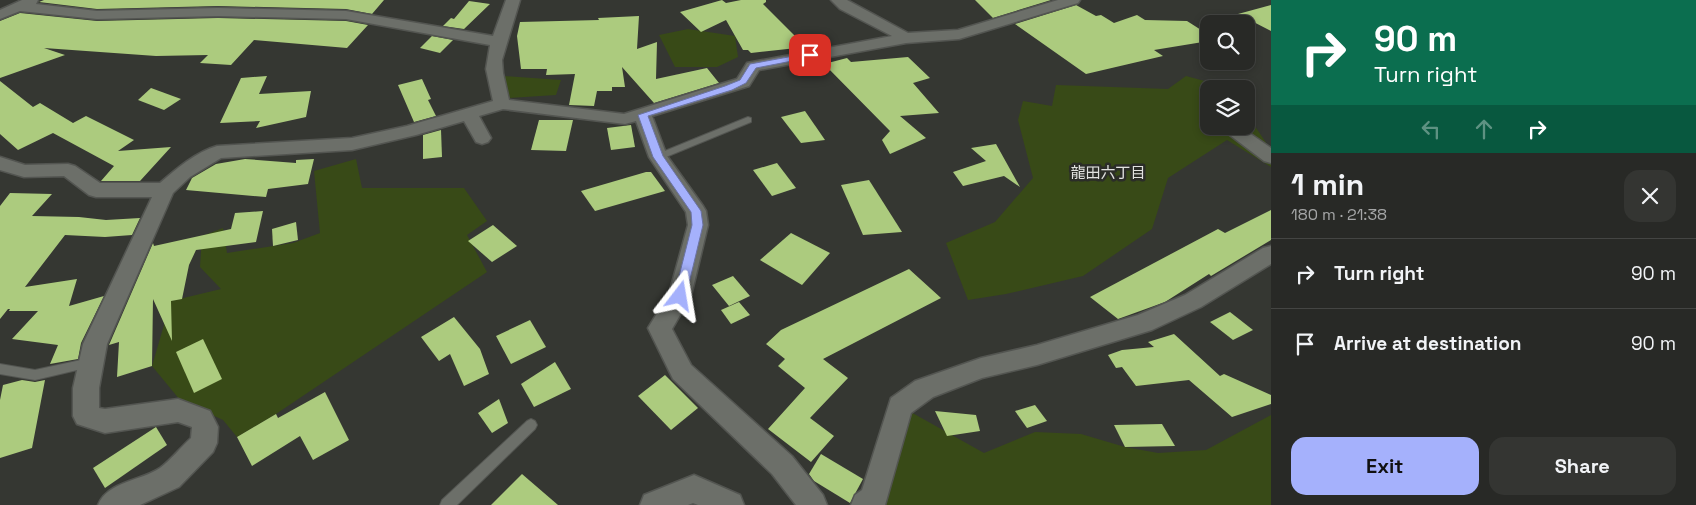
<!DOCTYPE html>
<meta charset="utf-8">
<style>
:root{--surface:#282926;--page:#343532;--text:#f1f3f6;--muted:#a5a6a7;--line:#444543;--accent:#a5b1fc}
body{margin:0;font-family:"Space Grotesk","Noto Sans JP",sans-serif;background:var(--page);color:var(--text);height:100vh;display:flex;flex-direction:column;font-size:19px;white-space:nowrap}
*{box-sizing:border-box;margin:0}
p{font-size:16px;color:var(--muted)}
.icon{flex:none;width:28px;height:28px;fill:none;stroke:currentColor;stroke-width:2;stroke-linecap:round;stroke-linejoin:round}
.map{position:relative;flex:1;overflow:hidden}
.sheet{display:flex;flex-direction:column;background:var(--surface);width:425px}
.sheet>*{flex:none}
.banner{background:#0b6e4f;color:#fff;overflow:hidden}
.buttons{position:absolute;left:1200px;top:15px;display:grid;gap:10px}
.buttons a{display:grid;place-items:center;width:55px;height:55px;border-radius:10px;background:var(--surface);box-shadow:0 2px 8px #0003,0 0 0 1px var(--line);font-size:25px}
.pin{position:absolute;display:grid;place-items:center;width:42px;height:42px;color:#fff;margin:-21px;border-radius:10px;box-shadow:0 2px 8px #0006}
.me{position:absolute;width:55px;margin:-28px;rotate:14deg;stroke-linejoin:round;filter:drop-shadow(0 0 4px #0008)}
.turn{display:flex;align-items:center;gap:18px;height:105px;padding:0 20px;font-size:22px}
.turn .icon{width:65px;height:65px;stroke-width:2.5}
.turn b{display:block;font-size:35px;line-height:42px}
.lanes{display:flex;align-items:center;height:48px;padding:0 20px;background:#0003;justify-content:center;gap:25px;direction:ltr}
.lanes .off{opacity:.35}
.round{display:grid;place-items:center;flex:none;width:52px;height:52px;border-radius:15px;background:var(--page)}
.headline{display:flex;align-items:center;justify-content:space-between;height:85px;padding:0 20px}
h1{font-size:30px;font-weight:700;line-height:38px}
.primary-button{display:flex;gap:10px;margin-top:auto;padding:10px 20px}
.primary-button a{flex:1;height:58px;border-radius:15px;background:var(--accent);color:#111;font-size:20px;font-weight:700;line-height:58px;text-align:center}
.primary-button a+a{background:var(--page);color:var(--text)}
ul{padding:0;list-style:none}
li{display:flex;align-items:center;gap:15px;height:70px;padding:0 20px;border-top:1px solid var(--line)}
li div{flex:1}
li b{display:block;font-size:19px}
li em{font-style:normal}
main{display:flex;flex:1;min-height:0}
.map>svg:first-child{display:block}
</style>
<main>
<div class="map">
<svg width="1271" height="505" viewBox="0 0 1271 505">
<rect width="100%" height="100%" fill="#353732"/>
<g fill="#384a17">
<polygon points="688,29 735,36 738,57 717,67 675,67 659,35"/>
<polygon points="504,76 561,80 556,95 509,98"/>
<polygon points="1186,76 1223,86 1226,89 1209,89 1209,126 1246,126 1246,113 1271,150 1271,167 1227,140 1168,178 1152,229 1083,276 1006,294 968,300 946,243 995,222 1033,178 1018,120 1023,101 1052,106 1056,85 1168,89"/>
<polygon points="356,159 362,188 464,188 487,221 467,235 487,272 276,414 237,437 223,420 180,400 152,366 171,301 221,289 200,267 202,236 223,228 227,253 293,243 320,233 314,171"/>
<polygon points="900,406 984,453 1035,432 1081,434 1125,447 1158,453 1206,450 1271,415 1271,505 865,505"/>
</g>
<g fill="#accb7e">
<polygon points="44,0 384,0 372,14 346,9 218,6 97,9 39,2"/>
<polygon points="722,0 726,3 741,0 766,0 766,2 763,4 806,47 751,53 748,50 743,50 726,20 701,32 680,12"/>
<polygon points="975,0 1051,0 993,18"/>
<polygon points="469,1 490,4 464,29 443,26 451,18 454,19"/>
<polygon points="1076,5 1096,16 1101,15 1114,23 1137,15 1145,20 1187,21 1209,35 1209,41 1154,50 1163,56 1086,74 1015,24"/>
<polygon points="1271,5 1271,31 1238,14"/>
<polygon points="20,13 97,21 218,18 346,21 368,25 347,48 254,40 231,65 200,63 208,55 156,56 44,48 65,55 0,78 0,21"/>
<polygon points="639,16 637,49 657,42 656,79 707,68 719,83 654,103 622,67 625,87 612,87 612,91 597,91 594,106 569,105 575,74 546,75 547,69 521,69 517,36 520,22 599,20 598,18"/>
<polygon points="432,36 453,40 440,53 420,48"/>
<polygon points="908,57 930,78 913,83 939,113 900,116 926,138 890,154 882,140 890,131 824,64 847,58 851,62"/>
<polygon points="267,76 259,94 311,91 306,117 256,128 260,121 220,123 241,78"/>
<polygon points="422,79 431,99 428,100 436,116 414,122 398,85"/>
<polygon points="0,81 33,107 40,103 73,123 86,116 134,140 118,151 171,147 140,181 101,181 114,166 53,133 18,150 0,134"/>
<polygon points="151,88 181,99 164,110 138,100"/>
<polygon points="805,111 825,140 801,143 781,117"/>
<polygon points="539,120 573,120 566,151 531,150"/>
<polygon points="631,125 635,147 611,150 607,128"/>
<polygon points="441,130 442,157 423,159 423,135"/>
<polygon points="996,144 1020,187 1004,176 963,186 953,172 986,161 971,148"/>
<polygon points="245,159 296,163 296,160 314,159 308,184 268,189 266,197 186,190 192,178 216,164"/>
<polygon points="777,163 796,188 772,196 753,170"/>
<polygon points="646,172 651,172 665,191 595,211 581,191"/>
<polygon points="869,180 902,232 863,235 841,185"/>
<polygon points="10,193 52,194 32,216 79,217 106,220 140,218 132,235 105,237 65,235 25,287 77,279 69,306 104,296 81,343 78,359 50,364 58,345 12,339 38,311 9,311 10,309 8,309 0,319 0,206"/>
<polygon points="1271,210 1271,240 1211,276 1209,274 1165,302 1118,319 1090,297 1218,229 1225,233"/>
<polygon points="263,211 256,242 196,250 189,265 182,299 171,301 172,341 153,299 152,366 117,377 119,342 109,345 153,243 154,246 231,229 235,213"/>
<polygon points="296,222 298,240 273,246 272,229"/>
<polygon points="493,225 517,246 492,262 468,241"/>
<polygon points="791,233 830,253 802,285 760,260"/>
<polygon points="909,269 941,298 823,359 848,378 810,418 834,436 811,462 768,429 805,388 778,366 785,359 766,344 781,330"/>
<polygon points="733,276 750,296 729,306 712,285"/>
<polygon points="739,302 750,315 731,324 721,310"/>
<polygon points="1230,312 1253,330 1233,340 1210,322"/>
<polygon points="454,317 480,349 489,374 464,386 450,354 439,361 421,337"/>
<polygon points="530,320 546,347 511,364 496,336"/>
<polygon points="1174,334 1220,376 1224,374 1271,395 1271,404 1232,417 1189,380 1136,386 1122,367 1116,368 1108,355 1122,350 1154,347 1148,342"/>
<polygon points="203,339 222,379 194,393 176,352"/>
<polygon points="555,362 571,389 534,407 521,384"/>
<polygon points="665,375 698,408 671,430 638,396"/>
<polygon points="22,380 35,382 45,380 32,448 0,458 0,400 3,385"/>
<polygon points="325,392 349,440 313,460 300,436 252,466 237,437 276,414 278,418"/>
<polygon points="499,399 508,423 492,433 478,413"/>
<polygon points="1035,405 1047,421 1027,428 1015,411"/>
<polygon points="935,411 976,415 980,431 947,436"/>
<polygon points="1162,424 1175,446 1125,447 1114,425"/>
<polygon points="156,427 167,445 105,488 93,468"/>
<polygon points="821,454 863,479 850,503 814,481 809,474"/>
<polygon points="522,474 558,505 491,505"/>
</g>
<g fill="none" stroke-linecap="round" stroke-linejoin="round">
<g stroke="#535551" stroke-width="2">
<g id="service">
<polygon points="748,117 751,118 751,122 661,159 655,159 654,157 655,155"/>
<polygon points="90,358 94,360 96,363 94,366 35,380 0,374 0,364 35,370"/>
<polygon points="531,419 535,421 537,425 535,429 457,505 440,505 442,500 527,421"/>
</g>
</g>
<g stroke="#535551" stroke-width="3">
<g id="minor">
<path d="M22,0H38L36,4L97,11L218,8L346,11L493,36L506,0H520L502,60L503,73L509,100L624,114L737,79L747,63L892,36L840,9L831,0H847L908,33L958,30L1058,0H1080L1078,3L959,39L906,43L759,70L749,86L652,116L667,156L703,206L706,211L708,225L691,296L672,329L691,365L792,456L823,495L827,505H796L772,474L673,379L648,328L669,294L688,225L686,212L649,157L636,121L625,124L503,109L479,116L491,138L488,142L482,144L476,142L464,121L416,135L352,150L221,158L190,177L173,193L107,344L99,388V408L105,409L178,399L210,411L218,427L217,443L213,452L179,487L140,505H98C108,481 141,481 160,468C171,460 181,447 191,438L192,427L178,422L105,433L77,424L73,416V388L83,344L152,197H96L89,195L64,176L24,177L0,170V157L25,165L68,164L75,166L100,183H160C176,169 196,152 217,146L352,138L407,126L493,101L486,69L490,45L346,19L218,16L97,19L20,11L0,19V10Z"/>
<polygon points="1218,126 1239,126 1271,148 1271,163 1264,161"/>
<polygon points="1271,246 1271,264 1201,307 1152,330 1037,365 982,378 933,397 911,413 885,505 851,505 855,495 862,490 891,398 915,381 981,358 1037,345 1138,315 1185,295 1263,248"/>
<polygon points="694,475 740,495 744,505 698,505 693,503 688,505 640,505 644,495"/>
</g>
</g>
<use href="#service" fill="#6c6f69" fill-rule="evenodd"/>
<use href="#minor" fill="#6c6f69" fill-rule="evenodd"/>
</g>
<polygon fill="#a5b1fc" stroke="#6b73a4" points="810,53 815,55 813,57 756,68 746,83 732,90 648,116 663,156 701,211 703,225 686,296 684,299 676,299 674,296 692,225 691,212 653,157 638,115 725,86 740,80 750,64"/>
<g text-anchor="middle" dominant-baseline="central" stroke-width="5" stroke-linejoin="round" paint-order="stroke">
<g font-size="15" fill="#e1e2df" stroke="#2b2d28">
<text x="1108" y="172">龍田六丁目</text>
</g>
</g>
</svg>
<div class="buttons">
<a><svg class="icon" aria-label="search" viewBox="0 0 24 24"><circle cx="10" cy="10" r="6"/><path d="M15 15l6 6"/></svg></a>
<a><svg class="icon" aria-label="layers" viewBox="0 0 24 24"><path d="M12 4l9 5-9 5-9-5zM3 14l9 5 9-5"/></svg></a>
</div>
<div class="pin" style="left:810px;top:55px;background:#d93025"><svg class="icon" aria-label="arrive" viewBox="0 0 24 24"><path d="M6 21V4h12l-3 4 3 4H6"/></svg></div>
<svg class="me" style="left:680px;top:296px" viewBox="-20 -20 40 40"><path d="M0-17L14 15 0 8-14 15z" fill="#a5b1fc" stroke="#fff" stroke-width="4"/></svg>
</div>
<section class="sheet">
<div class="banner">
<div class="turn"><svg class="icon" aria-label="right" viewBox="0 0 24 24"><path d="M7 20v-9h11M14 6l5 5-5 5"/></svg><div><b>90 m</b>Turn right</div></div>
<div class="lanes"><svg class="icon off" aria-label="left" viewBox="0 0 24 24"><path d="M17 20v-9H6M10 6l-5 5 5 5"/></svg><svg class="icon off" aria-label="ahead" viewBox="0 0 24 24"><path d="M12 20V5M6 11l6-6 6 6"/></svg><svg class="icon" aria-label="right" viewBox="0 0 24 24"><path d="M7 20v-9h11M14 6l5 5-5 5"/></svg></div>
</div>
<div class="headline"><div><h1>1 min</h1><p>180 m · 21:38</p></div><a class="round"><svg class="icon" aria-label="close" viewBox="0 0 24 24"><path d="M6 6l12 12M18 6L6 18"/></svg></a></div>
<ul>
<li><svg class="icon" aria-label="right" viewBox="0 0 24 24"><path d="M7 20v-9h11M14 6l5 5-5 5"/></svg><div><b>Turn right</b></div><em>90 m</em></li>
<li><svg class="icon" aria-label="arrive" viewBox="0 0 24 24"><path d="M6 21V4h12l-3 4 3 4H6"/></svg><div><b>Arrive at destination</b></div><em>90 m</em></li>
</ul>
<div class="primary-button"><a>Exit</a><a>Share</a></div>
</section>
</main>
